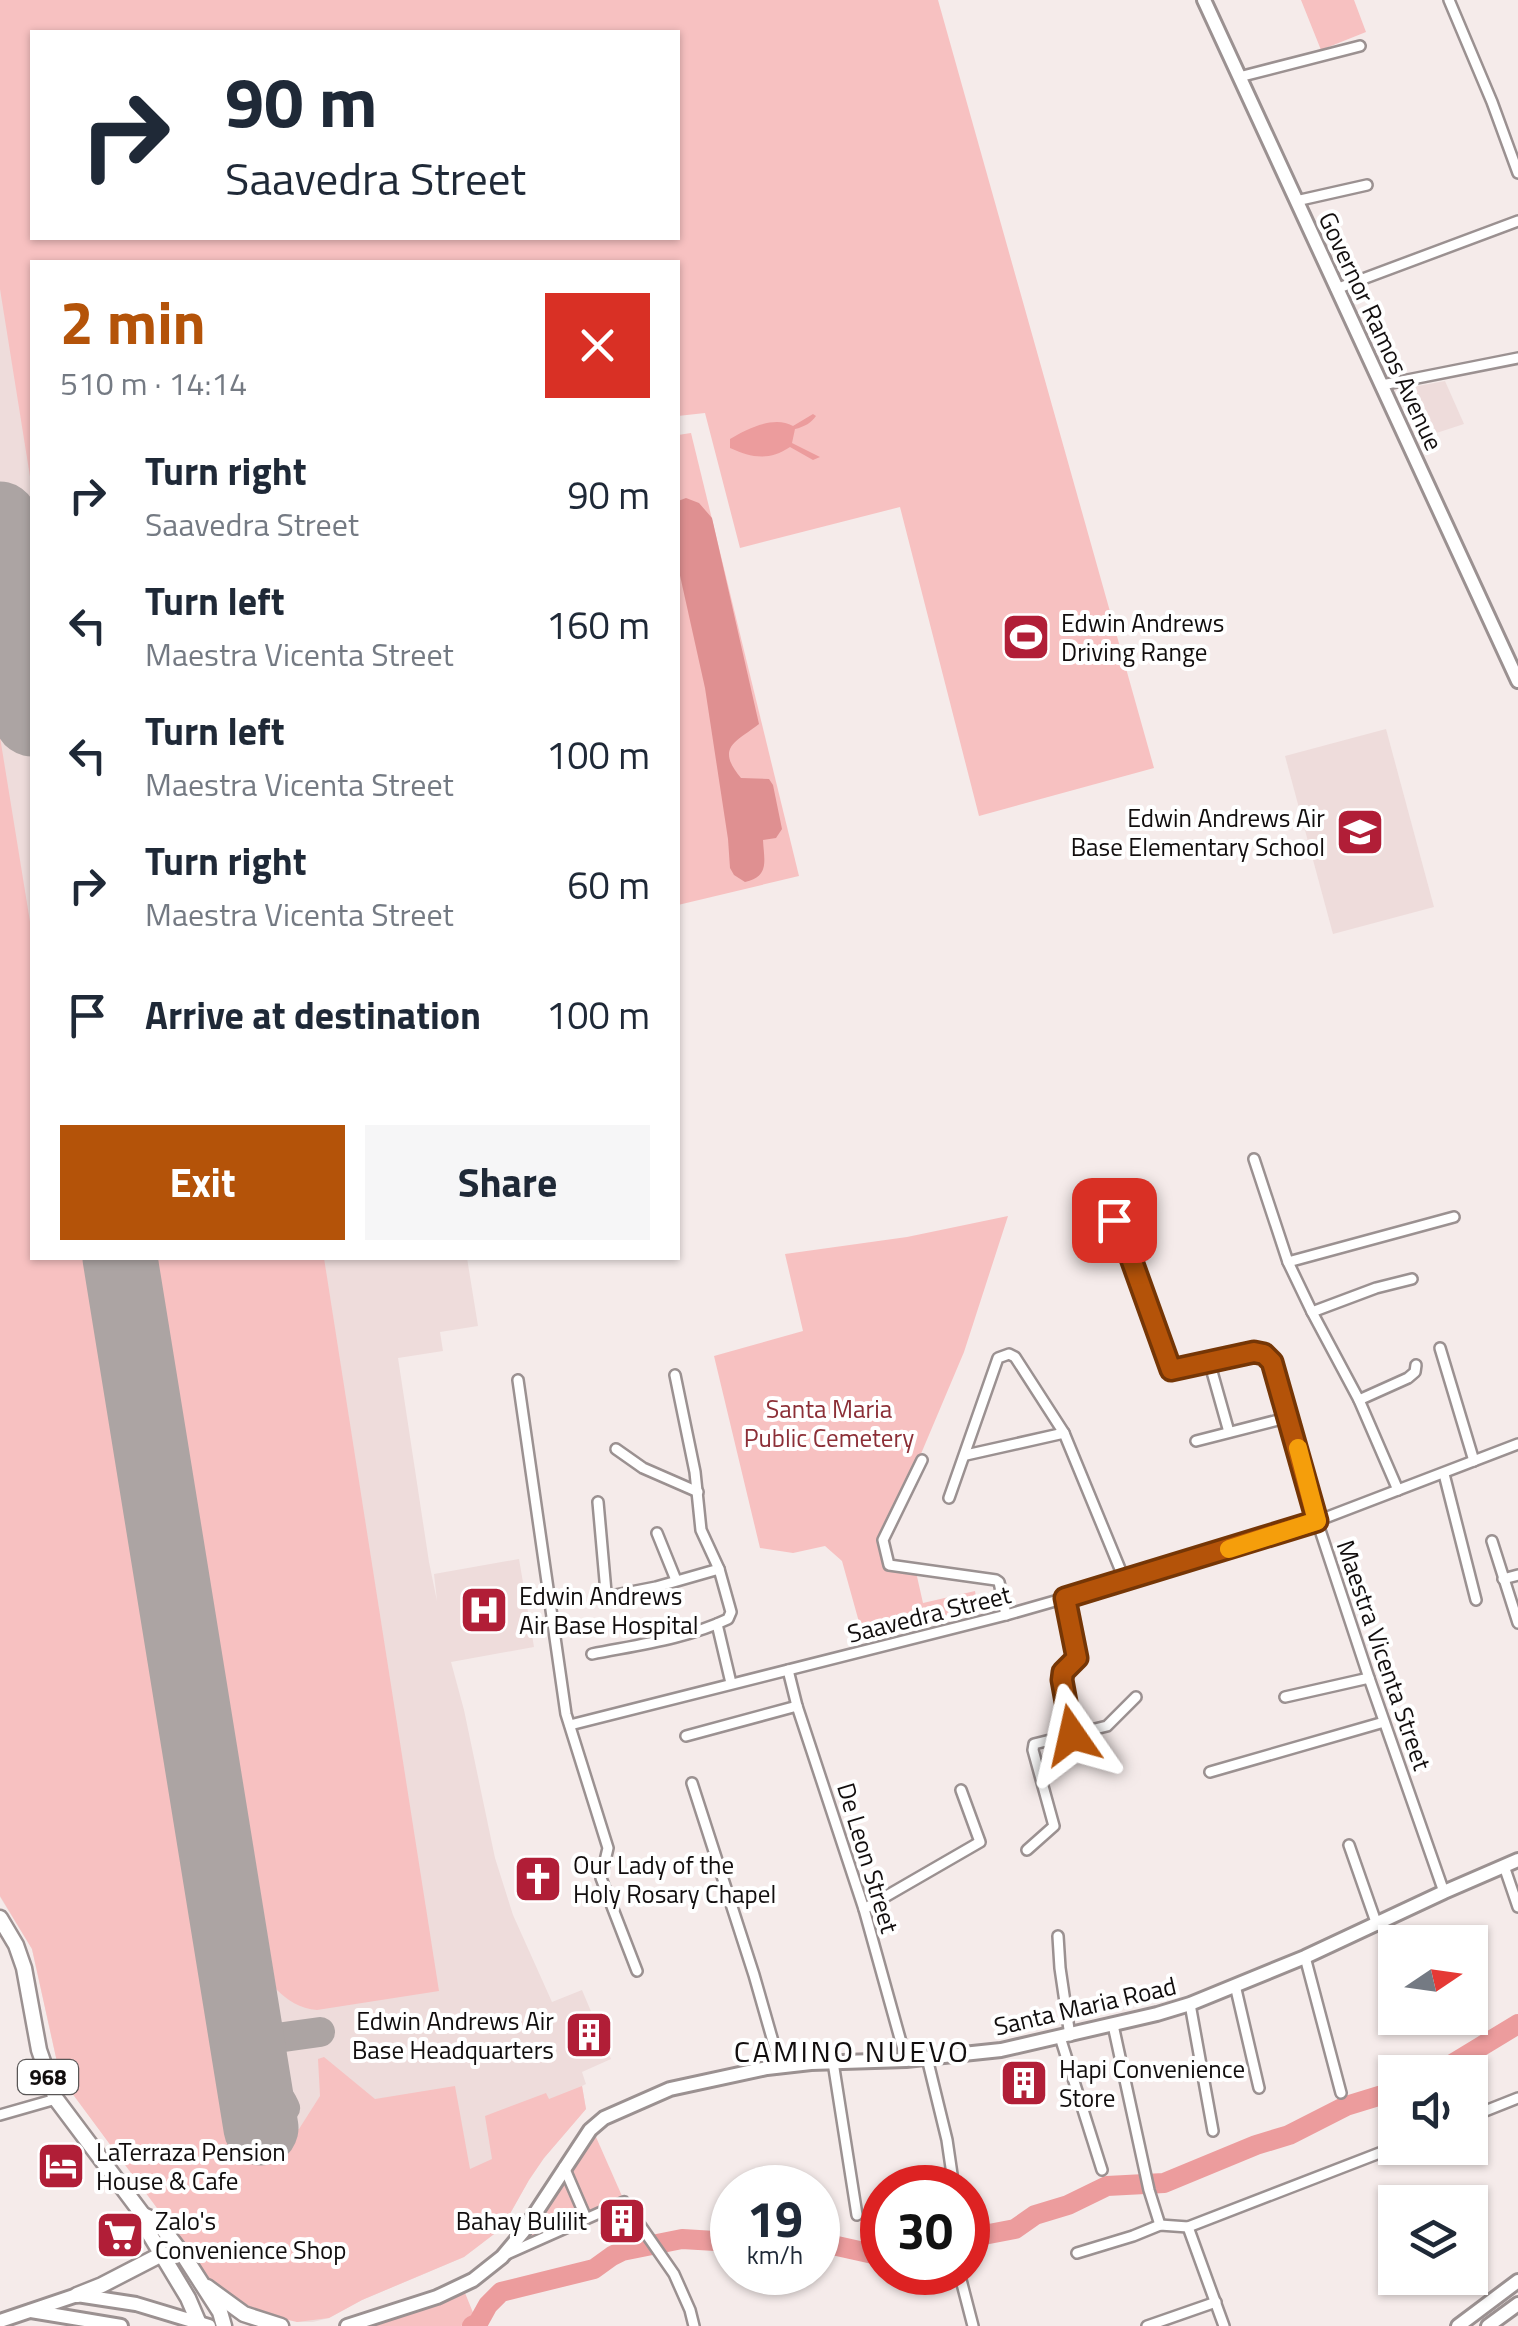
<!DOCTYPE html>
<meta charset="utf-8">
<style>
:root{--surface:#fff;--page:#f6f6f7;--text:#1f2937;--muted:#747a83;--accent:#b45309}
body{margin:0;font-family:"Titillium Web",sans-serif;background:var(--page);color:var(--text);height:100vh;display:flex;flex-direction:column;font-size:38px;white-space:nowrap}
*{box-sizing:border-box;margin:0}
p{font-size:32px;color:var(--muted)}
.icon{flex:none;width:55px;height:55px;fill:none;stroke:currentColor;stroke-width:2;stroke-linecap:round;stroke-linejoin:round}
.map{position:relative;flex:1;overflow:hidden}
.side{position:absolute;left:30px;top:260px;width:650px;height:1000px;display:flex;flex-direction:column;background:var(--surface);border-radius:0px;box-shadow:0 2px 8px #0004}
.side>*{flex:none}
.banner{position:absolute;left:30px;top:30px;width:650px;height:210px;border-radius:0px;box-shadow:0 2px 8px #0004;background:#fff;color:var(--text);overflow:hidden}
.needle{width:65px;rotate:77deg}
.controls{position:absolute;left:1378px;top:1925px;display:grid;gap:20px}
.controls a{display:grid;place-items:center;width:110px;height:110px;border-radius:0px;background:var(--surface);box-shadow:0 2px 8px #0004;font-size:50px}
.speed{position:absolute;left:710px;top:2165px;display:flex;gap:20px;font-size:50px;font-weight:700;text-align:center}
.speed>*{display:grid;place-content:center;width:130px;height:130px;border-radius:50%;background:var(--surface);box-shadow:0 2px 8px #0004;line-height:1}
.speed small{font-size:25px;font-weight:400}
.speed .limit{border:15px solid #d22;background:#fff;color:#111}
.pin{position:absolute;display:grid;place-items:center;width:85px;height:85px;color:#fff;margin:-42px;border-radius:20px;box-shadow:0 5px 15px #0006}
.me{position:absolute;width:110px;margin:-55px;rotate:349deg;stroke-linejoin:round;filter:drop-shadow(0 0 8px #0008)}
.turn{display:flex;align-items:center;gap:35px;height:210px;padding:0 30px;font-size:45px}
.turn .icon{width:130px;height:130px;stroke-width:2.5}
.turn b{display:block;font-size:70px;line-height:85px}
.round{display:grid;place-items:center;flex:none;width:105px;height:105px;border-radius:0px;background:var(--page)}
.head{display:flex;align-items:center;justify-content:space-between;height:170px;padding:0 30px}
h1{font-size:60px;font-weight:700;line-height:75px;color:var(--accent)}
.primary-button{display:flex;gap:20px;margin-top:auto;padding:20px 30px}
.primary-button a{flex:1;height:115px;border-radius:0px;background:var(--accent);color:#fff;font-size:40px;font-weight:700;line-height:115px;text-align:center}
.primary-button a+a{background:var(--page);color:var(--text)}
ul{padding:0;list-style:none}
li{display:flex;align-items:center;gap:30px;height:130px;padding:0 30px}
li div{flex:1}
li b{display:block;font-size:38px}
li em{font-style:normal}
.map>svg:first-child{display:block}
</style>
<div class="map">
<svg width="1518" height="2326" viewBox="0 0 1518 2326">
<rect width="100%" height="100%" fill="#f5ebea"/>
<g fill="#eedcdb">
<polygon points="0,0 71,0 32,32 32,1258 467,1258 478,1326 440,1332 443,1351 398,1358 429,1562 437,1601 434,1574 519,1559 534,1647 451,1662 464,1710 495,1858 513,1915 552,2002 582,1990 611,2059 582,2072 586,2084 582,2086 586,2109 544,2158 529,2180 502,2228 464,2257 362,2300 329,2318 313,2322 297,2322 178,2235 144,2190 69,2089 57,2062 32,1949 0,1897"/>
<polygon points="1445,381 1464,424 1418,439 1396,390"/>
<polygon points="1386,729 1434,907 1333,934 1285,756"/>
</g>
<g fill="#f7c1c1" fill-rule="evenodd">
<path d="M0,0H938L1154,768L979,816L900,507L740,548L705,413L678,416V262H32V489L0,289ZM32,32H678V238H32Z"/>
<polygon points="1301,0 1354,0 1366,32 1321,50"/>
<polygon points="691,433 799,876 678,905 678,435"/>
<polygon points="0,737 32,934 32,1258 86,1258 230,2138 299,2129 320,2096 318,2059 324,2057 375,2099 455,2086 470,2169 492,2159 485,2116 546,2093 549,2099 582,2086 586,2109 544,2158 529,2180 502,2228 464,2257 362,2300 329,2318 297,2322 266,2315 216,2288 69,2089 57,2062 32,1949 0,1896"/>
<polygon points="1008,1216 964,1352 915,1468 879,1537 887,1567 916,1572 923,1603 975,1591 978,1609 864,1640 842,1561 825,1546 793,1553 760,1548 714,1356 803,1331 785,1254 907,1237"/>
<path d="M157,1258H324L439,1991L317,2010C300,2009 287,2000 276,1989Z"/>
<polygon points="596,2137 622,2196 588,2214 569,2171"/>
<polygon points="564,2176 581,2217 525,2242"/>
<polygon points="463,2288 476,2320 461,2326 375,2326"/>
</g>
<path fill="#df9091" d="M686,498L699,503L712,518L759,724C736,742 715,747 741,778L769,779L773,785L782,829L776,838L763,840C764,861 770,876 745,882L734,875L730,868L728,839L705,688L679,571L678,501Z"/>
<path fill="#ec9c9d" d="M813,414L816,416C811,423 804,427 795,429L792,443L820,457L813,460L790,447C769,461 752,458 730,448V439C747,429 774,415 793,426Z"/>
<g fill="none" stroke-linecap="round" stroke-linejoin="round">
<g stroke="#ec9c9d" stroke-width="20">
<polyline points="1439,2072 1518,2024"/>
<polyline points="968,2238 1015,2229 1035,2215 1068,2205 1107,2186 1164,2183 1256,2145 1289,2135 1346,2106 1395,2091"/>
<polyline points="818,2245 837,2246 882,2256"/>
<polyline points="472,2326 478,2323 488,2305 501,2292 594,2269 612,2256 622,2251 682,2239 732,2242"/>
</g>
<g stroke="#aca4a3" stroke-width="30">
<polyline points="0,561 10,580"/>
<polyline points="247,2042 320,2032"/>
<polyline points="249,2050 282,2102 285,2108 282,2112 259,2117 241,2108 237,2098 251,2065"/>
</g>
<g stroke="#aca4a3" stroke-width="75">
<polyline points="0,519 32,719"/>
<polyline points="120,1258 261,2128"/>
</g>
<g stroke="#9b9191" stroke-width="14">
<g id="minor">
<polyline points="1449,0 1492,102 1518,173"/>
<polyline points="1239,77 1360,46"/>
<polyline points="1296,201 1367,185"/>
<polyline points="1336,289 1518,221"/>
<polyline points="1382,385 1518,358"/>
<polyline points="1254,1159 1288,1262 1312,1312 1359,1400 1398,1490"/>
<polyline points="1104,1201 1125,1239 1168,1366 1171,1369 1255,1351 1264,1354 1273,1362 1317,1521 1369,1678 1444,1892"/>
<polyline points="1288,1262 1454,1217"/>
<polyline points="1312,1312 1376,1288 1412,1279"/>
<polyline points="1440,1348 1474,1461"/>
<polyline points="1209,1361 1229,1432"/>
<polyline points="518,1380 566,1714 608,1848 601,1878 637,1971"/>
<polyline points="1359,1400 1408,1378 1415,1372 1416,1365"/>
<polyline points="1196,1441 1290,1417"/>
<polyline points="616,1449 643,1468 698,1492"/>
<polyline points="966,1455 1064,1433"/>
<polyline points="922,1460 883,1540 889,1565 996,1580 999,1582 1006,1615"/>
<polyline points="1444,1474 1476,1600"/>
<polyline points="949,1498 998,1358 1009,1354 1015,1357 1064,1433 1125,1581"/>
<polyline points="598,1502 606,1592 610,1596 656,1587 719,1569"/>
<polyline points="657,1533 676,1580"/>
<polyline points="1492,1541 1518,1623"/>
<polyline points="1503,1579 1518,1575"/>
<polyline points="1065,1599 1077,1658 1063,1672 1062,1680 1073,1735"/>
<polyline points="717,1624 731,1683"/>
<path d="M592,1654C637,1645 686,1639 728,1619L731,1612L719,1569L701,1530L695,1472L675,1375"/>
<polyline points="788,1670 797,1706 864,1909 906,2060"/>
<polyline points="1285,1697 1369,1678"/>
<polyline points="570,1725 1006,1615 1125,1581 1317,1521 1518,1444"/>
<polyline points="686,1736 797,1706"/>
<polyline points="1210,1772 1384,1722"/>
<polyline points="692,1783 754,1975 780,2066"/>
<polyline points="1349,1845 1377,1925"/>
<polyline points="1027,1850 1054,1826 1033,1750 1034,1744 1107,1726 1136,1697"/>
<polyline points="1504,1866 1518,1907"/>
<polyline points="864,1909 980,1842 961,1790"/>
<polyline points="1058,1936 1060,1968 1070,2036"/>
<polyline points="1305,1957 1341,2093"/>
<polyline points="1235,1985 1259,2088"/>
<polyline points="1190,2004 1213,2131"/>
<polyline points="1113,2025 1149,2190 1160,2225"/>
<polyline points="1060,2037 1102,2170"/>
<polyline points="927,2058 947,2140 954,2188"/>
<polyline points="833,2062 857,2215"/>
<polyline points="0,2115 56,2099"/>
<polyline points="1470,2117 1518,2098"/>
<polyline points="564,2167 586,2218"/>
<polyline points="1188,2227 1224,2326"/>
<polyline points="1077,2253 1133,2236 1160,2225 1188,2227 1395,2147"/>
<polyline points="507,2254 624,2202 674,2274 690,2310 694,2326"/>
<polyline points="959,2272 973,2326"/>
<polyline points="1147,2326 1216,2302"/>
</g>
</g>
<g stroke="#9b9191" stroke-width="18">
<g id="secondary">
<polyline points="1204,0 1518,681"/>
<polyline points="31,2311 121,2326"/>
<polyline points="0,2321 77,2295 136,2304 209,2326"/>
<polyline points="347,2326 437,2297 473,2280 502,2257 523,2232 590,2130 604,2118 670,2089 767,2068 811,2063 906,2060 1001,2050 1157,2014 1190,2004 1305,1957 1444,1892 1518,1860"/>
<polyline points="1458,2326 1518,2281"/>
<polyline points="1488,2326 1518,2304"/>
</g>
</g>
<g stroke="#9b9191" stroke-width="19">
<g id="primary">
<polyline points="0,1918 16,1945 24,1968 39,2050 56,2099 143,2215 147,2230 188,2298 200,2326"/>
<polyline points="143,2215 157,2221 184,2256 220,2312 224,2326"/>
<polyline points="207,2287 244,2314 281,2326"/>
<polyline points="77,2295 102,2285 162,2254"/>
</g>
</g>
<use href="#minor" stroke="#fff" stroke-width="9"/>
<use href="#secondary" stroke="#fff" stroke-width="12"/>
<use href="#primary" stroke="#fff" stroke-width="14"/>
</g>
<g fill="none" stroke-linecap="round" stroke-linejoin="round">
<g stroke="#753606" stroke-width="25">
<polyline id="route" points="1072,1735 1062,1680 1063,1672 1077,1658 1065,1598 1317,1521 1272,1362 1264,1354 1254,1352 1171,1370 1124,1239 1114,1220"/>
</g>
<use href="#route" stroke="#b45309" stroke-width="18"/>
<polyline stroke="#f59e0b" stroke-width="18" points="1229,1549 1317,1521 1298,1448"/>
</g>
<defs>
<g id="stadium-square" transform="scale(2.5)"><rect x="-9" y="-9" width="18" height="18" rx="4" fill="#b11e37" stroke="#fff"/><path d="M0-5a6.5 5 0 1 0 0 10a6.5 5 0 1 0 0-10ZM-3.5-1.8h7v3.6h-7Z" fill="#fff"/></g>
<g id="school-square" transform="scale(2.5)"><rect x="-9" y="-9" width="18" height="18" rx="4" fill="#b11e37" stroke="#fff"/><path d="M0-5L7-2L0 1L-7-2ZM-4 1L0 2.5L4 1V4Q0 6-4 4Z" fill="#fff"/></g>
<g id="hospital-square" transform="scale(2.5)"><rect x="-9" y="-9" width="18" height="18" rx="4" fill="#b11e37" stroke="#fff"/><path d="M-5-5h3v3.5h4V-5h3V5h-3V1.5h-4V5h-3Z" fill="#fff"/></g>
<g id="church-square" transform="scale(2.5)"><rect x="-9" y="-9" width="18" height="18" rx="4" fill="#b11e37" stroke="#fff"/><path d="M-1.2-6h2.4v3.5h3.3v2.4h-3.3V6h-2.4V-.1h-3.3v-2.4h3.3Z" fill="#fff"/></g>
<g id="building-square" transform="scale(2.5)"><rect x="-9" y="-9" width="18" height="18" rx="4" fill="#b11e37" stroke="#fff"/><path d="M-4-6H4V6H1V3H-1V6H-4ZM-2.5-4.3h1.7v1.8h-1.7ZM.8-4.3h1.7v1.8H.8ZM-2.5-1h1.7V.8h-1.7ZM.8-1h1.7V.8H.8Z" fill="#fff"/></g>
<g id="hotel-square" transform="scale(2.5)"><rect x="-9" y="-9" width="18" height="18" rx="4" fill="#b11e37" stroke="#fff"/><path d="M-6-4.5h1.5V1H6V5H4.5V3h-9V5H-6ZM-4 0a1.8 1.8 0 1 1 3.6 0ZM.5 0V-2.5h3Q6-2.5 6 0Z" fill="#fff"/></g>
<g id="supermarket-square" transform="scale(2.5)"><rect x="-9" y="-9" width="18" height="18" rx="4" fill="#b11e37" stroke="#fff"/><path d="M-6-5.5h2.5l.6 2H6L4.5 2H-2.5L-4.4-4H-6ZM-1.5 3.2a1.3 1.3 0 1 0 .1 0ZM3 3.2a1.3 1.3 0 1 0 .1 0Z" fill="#fff"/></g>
</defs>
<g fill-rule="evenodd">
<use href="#stadium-square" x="1026" y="637"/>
<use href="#school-square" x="1360" y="832"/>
<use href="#hospital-square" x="484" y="1610"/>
<use href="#church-square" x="538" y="1879"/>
<use href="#building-square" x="589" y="2035"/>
<use href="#building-square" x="1024" y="2083"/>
<use href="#hotel-square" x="61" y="2166"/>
<use href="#building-square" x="622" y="2221"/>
<use href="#supermarket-square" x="120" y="2235"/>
</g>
<g text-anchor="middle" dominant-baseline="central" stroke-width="8" stroke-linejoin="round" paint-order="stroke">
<rect fill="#fff" stroke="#595656" stroke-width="2.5" x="18" y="2060" width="60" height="34" rx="8"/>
<g font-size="22" font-weight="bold" fill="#120e0e">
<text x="48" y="2077">968</text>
</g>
<g font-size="25" fill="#120e0e" stroke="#fff">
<text transform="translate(1381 331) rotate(65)">Governor Ramos Avenue</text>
<text transform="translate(929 1614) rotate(-14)">Saavedra Street</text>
<text transform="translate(1384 1655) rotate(71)">Maestra Vicenta Street</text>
<text transform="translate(868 1858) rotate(73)">De Leon Street</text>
<text transform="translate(1085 2006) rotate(-13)">Santa Maria Road</text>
</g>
<g font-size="25" fill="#120e0e" stroke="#fff" text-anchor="start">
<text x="1061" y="623">Edwin Andrews<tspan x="1061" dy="29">Driving Range</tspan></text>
<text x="1325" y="818" text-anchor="end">Edwin Andrews Air<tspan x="1325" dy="29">Base Elementary School</tspan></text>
<text x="519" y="1596">Edwin Andrews<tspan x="519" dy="29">Air Base Hospital</tspan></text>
<text x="573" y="1865">Our Lady of the<tspan x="573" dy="29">Holy Rosary Chapel</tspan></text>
<text x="554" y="2021" text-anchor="end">Edwin Andrews Air<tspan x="554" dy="29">Base Headquarters</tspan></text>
<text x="1059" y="2069">Hapi Convenience<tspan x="1059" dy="29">Store</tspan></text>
<text x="96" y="2152">LaTerraza Pension<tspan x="96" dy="29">House &amp; Cafe</tspan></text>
<text x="155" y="2221">Zalo's<tspan x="155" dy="29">Convenience Shop</tspan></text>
<text x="587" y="2221" text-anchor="end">Bahay Bulilit</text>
</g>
<g font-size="25" fill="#8c2f37" stroke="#fff">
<text x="829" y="1409">Santa Maria<tspan x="829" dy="29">Public Cemetery</tspan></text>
</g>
<g font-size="30" letter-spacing="2.5" fill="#120e0e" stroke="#fff">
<text x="852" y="2051">CAMINO NUEVO</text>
</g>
</g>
</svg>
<div class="controls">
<a><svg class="needle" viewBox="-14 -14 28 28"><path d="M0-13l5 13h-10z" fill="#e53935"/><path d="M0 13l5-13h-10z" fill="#747a83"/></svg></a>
<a><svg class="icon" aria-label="sound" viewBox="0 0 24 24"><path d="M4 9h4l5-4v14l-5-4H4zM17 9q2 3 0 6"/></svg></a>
<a><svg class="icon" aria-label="layers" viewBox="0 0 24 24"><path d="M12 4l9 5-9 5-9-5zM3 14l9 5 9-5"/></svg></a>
</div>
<div class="speed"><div>19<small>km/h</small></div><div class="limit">30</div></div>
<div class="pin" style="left:1114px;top:1220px;background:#d93025"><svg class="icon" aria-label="arrive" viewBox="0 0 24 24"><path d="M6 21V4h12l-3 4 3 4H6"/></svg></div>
<svg class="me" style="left:1072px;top:1735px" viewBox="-20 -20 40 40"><path d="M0-17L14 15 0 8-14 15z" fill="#b45309" stroke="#fff" stroke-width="4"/></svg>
<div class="banner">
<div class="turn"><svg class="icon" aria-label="right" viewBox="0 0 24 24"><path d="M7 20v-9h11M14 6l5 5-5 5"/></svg><div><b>90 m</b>Saavedra Street</div></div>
</div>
<section class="side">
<div class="head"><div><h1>2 min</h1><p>510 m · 14:14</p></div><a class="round" style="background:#d93025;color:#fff"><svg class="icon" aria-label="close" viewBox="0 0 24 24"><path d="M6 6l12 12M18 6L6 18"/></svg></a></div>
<ul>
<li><svg class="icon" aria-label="right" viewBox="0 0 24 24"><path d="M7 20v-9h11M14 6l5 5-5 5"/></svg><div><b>Turn right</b><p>Saavedra Street</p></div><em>90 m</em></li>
<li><svg class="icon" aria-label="left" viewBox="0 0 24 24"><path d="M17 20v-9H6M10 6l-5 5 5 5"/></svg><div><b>Turn left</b><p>Maestra Vicenta Street</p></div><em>160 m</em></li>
<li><svg class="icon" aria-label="left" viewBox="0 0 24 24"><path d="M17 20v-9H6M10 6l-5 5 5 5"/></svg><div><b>Turn left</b><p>Maestra Vicenta Street</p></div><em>100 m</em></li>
<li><svg class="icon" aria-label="right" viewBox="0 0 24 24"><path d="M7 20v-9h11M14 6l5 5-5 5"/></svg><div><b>Turn right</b><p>Maestra Vicenta Street</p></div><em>60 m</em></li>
<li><svg class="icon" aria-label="arrive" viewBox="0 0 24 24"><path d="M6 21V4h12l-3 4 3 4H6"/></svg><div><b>Arrive at destination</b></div><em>100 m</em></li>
</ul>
<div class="primary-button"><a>Exit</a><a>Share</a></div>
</section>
</div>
